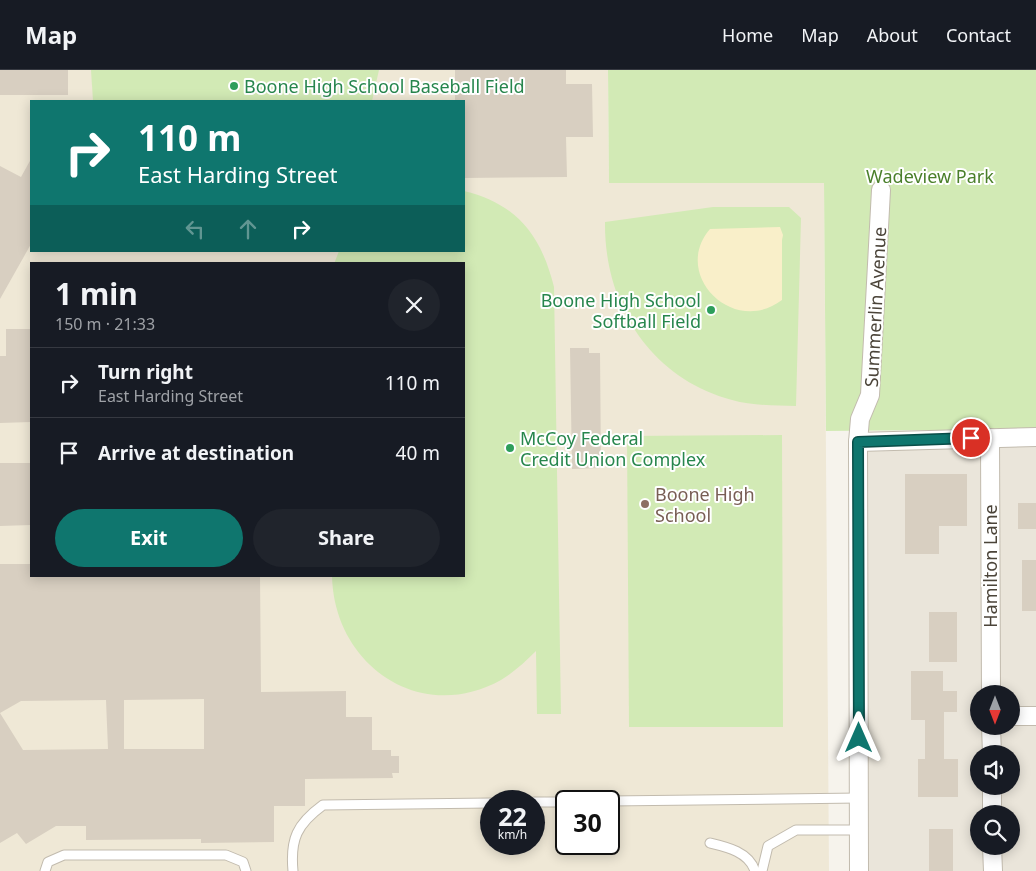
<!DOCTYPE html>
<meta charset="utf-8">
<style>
:root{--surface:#171b24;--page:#20242c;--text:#f1f3f6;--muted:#9ea1a6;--line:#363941;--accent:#0f766e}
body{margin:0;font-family:"Noto Sans",sans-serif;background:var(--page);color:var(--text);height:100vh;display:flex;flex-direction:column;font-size:19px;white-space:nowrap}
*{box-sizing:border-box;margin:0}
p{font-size:16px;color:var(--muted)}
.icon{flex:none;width:28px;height:28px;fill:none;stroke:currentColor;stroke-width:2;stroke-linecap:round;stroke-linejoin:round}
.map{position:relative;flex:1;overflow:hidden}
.panel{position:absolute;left:30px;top:192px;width:435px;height:315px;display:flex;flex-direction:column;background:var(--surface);border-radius:0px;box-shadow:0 2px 12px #0003}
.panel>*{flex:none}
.banner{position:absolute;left:30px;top:30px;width:435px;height:152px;border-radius:0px;box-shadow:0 2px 12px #0003;background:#0f766e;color:#fff;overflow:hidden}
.needle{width:32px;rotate:180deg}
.buttons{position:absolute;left:970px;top:615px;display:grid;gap:10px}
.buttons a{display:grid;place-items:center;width:50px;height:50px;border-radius:50%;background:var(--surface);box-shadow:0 2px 12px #0003;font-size:25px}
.speed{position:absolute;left:480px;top:720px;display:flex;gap:10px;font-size:25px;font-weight:700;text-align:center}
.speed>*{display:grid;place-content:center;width:65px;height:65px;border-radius:50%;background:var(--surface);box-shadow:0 2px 12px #0003;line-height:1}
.speed small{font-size:12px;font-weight:400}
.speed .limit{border:2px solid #111;border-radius:8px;background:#fff;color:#111}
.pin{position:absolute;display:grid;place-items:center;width:42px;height:42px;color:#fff;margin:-21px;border:2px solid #fff;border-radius:50%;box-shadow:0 1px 5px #0007}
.me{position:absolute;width:55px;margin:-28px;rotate:0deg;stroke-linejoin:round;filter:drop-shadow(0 0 4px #0008)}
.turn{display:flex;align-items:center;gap:18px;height:105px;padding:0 25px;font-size:22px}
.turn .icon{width:65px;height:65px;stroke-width:2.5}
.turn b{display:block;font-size:35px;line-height:42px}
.lanes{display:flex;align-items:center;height:48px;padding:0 25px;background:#0003;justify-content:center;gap:25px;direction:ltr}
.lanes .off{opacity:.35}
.round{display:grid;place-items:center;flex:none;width:52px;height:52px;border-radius:26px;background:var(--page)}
.summary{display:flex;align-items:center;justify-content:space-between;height:85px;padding:0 25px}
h1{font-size:30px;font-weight:700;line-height:38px}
.cta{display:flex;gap:10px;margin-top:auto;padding:10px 25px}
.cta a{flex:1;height:58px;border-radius:30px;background:var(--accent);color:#fff;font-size:20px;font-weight:700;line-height:58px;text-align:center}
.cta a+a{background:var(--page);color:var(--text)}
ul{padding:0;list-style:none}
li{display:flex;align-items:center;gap:15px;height:70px;padding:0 25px;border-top:1px solid var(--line)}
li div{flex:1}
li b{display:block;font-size:19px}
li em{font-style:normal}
header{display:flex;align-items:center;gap:30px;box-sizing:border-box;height:70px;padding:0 25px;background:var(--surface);border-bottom:1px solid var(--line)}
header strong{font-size:24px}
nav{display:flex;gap:28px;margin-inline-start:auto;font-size:18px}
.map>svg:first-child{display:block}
</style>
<header>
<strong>Map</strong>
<nav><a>Home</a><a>Map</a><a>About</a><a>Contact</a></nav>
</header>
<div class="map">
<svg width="1036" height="801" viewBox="0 0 1036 801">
<rect width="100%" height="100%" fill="#f6f3ec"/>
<path fill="#eae5da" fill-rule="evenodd" d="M1036,367V801H859L858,372ZM979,624H1011V656H979ZM979,684H1011V716H979ZM979,744H1011V776H979Z"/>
<path fill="#efe8d6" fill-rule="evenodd" d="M0,0H608L609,113H824L829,801H0ZM31,31H464V181H31ZM31,194H464V506H31ZM491,731H534V774H491ZM566,731H609V774H566Z"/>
<g fill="#d2eab5">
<polygon points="91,0 379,0 372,31 93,31"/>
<polygon points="608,0 1036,0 1036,359 826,361 824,113 609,113"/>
<path d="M464,121C517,134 541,165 554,217L561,644H537L536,581C525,592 514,602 501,610C420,655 334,595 332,506H464V194H334L339,181H464Z"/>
<path d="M713,137H789L801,148L796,336C775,335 752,336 732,330C650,308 604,234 605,152Z"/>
<polygon points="782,365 783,657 629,657 627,366"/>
</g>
<path fill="#f9efc9" d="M780,157L783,165L782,170V230C733,267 671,204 710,159Z"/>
<g fill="#d8cfc1" fill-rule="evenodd">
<rect x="0" y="0" width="68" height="25"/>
<polygon points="455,0 566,0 566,14 592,14 593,67 566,67 567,107 464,108 464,31 455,31"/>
<polygon points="31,89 31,174 0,229 0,96 21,107"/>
<polygon points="6,259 31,259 31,352 0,353 0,286 6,286"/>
<polygon points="570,278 589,278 589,283 600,283 601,398 572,399"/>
<polygon points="0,393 31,393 31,455 0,456"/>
<polygon points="905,404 967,404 967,456 939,456 939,484 905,484"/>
<rect x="1018" y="433" width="18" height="26"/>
<rect x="1022" y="490" width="14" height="51"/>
<path d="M0,494H31V506H260L261,622L346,621V647H372V680H391V686H399V703H392L393,708L305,709V736H274V772L201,773V769L86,770V756H56L26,774L17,763L0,773ZM204,629V679H124V630ZM106,630L108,679L23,680L0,643L21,631Z"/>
<rect x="929" y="542" width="28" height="50"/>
<polygon points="911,601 943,601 943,621 957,621 957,642 944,642 944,689 958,689 958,727 918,727 918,689 925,689 925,650 911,650"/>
<rect x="929" y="759" width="24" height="42"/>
</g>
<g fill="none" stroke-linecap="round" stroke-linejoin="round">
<g stroke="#c2bbae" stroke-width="11">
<g id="lane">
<polyline points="609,731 859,728"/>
<polyline points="534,732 566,732"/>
<path d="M710,773C727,777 749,782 755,801"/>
<polyline points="45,801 48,792 64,785 226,785 243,792 246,801"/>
<path d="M293,801C290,769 297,754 323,735L491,733"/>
<polyline points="762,801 768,776 796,760 859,760"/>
</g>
</g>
<g stroke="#c2bbae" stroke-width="20">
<g id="street">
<polyline points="990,368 991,624"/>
<polyline points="858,372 1036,367"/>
<polyline points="1011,646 1036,646"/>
<polyline points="991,656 992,684"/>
<polyline points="992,716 992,744"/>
<polyline points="992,776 993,801"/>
<polyline points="859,801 858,372 860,349 870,325 881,120"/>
</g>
</g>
<use href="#lane" stroke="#fff" stroke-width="9"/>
<use href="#street" stroke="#fff" stroke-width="18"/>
</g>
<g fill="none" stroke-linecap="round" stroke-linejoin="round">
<g stroke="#0a4d48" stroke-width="12">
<polyline id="route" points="859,668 858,372 971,368"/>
</g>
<use href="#route" stroke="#0f766e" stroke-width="9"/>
</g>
<g fill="#2e9e5b" stroke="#fff" stroke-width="2">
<circle cx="234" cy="16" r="5"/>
<circle cx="711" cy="240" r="5"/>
<circle cx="510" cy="378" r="5"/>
</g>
<circle fill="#8d6e63" stroke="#fff" stroke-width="2" cx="645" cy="434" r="5"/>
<g text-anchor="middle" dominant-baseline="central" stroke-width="4" stroke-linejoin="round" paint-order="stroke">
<g font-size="18" fill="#27864d" stroke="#fff" text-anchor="start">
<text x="244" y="16">Boone High School Baseball Field</text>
<text x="701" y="230" text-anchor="end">Boone High School<tspan x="701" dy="21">Softball Field</tspan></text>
<text x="520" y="368">McCoy Federal<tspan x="520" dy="21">Credit Union Complex</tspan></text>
</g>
<g font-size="18" fill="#4a7f2a" stroke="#fff">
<text x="930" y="106">Wadeview Park</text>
</g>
<g font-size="18" fill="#4b4439" stroke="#fff">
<text transform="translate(875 237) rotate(-87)">Summerlin Avenue</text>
<text transform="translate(990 496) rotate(-90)">Hamilton Lane</text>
</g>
<g font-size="18" fill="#785e54" stroke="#fff" text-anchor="start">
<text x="655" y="424">Boone High<tspan x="655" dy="21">School</tspan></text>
</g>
</g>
</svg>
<div class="buttons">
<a><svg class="needle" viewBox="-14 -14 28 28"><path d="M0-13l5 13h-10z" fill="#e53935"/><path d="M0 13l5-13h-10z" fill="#9ea1a6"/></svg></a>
<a><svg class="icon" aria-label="sound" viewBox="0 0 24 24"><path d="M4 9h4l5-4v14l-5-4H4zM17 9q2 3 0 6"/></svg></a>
<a><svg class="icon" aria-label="search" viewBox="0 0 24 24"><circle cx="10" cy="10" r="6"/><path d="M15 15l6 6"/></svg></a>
</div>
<div class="speed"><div>22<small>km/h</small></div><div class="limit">30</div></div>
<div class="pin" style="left:971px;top:368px;background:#d93025"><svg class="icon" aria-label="arrive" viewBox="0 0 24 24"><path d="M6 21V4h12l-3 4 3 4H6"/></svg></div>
<svg class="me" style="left:859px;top:668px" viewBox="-20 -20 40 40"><path d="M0-17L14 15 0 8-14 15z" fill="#0f766e" stroke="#fff" stroke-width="4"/></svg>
<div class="banner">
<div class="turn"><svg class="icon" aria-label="right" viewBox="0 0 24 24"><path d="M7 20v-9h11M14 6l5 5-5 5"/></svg><div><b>110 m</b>East Harding Street</div></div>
<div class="lanes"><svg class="icon off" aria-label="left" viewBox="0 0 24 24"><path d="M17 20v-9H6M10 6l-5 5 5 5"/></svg><svg class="icon off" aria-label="ahead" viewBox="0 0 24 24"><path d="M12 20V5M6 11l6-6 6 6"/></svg><svg class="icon" aria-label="right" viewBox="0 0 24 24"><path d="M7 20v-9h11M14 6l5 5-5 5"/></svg></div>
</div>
<section class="panel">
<div class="summary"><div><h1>1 min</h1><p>150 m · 21:33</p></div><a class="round"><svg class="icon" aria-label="close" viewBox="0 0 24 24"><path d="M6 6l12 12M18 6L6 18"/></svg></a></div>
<ul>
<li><svg class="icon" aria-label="right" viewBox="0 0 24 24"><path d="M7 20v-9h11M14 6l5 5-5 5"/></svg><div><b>Turn right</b><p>East Harding Street</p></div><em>110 m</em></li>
<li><svg class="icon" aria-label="arrive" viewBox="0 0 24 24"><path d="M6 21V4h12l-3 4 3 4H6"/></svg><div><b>Arrive at destination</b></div><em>40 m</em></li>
</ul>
<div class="cta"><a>Exit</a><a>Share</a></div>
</section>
</div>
